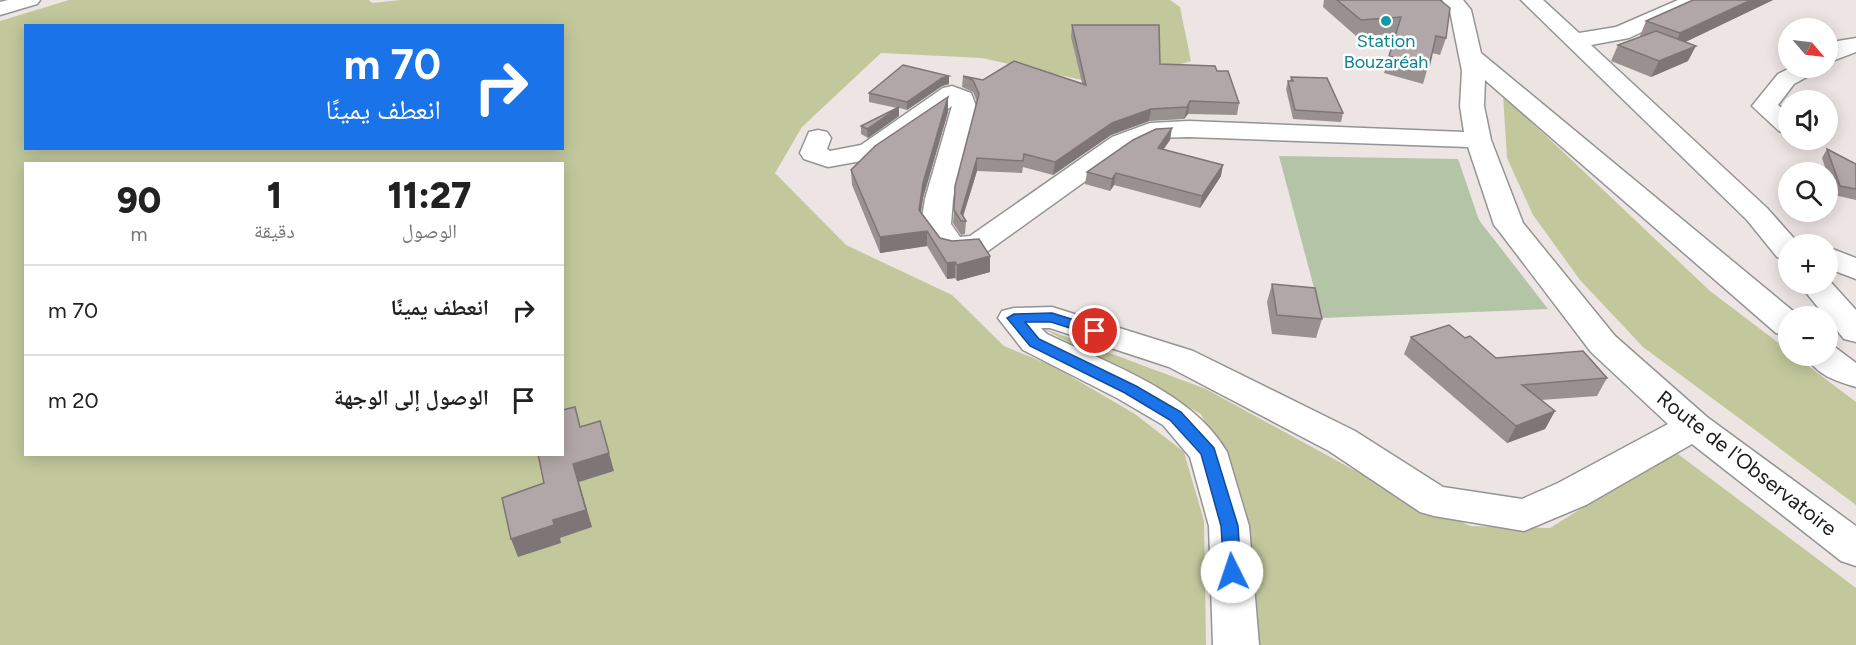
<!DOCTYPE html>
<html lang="ar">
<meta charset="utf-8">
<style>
:root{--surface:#fff;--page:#f2f2f2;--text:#222;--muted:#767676;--line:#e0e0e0}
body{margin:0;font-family:Figtree,"Noto Naskh Arabic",sans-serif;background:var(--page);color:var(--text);direction:rtl;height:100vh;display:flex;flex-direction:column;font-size:22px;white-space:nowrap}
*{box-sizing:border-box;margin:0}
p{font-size:20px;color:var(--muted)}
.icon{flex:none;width:33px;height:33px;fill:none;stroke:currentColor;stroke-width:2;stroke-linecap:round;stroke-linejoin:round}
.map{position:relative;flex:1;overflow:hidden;direction:ltr}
.drawer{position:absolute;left:24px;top:162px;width:540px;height:294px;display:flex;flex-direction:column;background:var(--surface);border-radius:0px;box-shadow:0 3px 15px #0003;direction:rtl}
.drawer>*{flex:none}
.top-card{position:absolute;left:24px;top:24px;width:540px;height:126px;border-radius:0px;box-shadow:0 3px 15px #0003;direction:rtl;background:#1a73e8;color:#fff;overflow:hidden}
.needle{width:39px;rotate:118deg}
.tools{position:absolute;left:1778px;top:18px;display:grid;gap:12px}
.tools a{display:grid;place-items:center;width:60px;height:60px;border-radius:50%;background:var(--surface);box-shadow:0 3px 15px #0003;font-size:30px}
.pin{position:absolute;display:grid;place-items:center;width:51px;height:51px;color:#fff;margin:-26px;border:3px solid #fff;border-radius:50%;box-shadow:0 2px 6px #0007}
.me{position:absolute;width:66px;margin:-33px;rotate:356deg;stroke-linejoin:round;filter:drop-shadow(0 0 4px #0008)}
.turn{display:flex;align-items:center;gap:21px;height:126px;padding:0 24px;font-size:27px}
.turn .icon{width:78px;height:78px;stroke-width:2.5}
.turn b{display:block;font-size:42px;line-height:51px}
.eta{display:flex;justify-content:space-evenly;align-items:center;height:102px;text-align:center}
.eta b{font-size:36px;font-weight:800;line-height:42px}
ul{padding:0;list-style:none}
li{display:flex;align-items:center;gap:18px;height:90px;padding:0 24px;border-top:2px solid var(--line)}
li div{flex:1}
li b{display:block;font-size:22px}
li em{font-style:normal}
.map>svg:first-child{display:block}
</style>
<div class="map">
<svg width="1856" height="645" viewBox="0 0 1856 645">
<rect width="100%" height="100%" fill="#ede5e4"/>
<g fill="#c2c89c" fill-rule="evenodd">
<path d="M69,0H369L372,3L401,0H1170L1180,7L1191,61L1109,86L982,58L881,53L802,127L775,173L846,245L952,295L1004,346L1053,366L1135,414L1184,452L1204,521L1206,645H0V21ZM26,26H562V148H26ZM26,164H562V454H26Z"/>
<polygon points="1503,95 1710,291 1788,350 1788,356 1795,356 1856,402 1856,505 1643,347 1580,280 1533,215 1507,158"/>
<polygon points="1040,327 1206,389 1352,469 1470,526 1550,528 1674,451 1856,588 1856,645 1251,645 1258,620 1244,504 1201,414"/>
</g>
<polygon fill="#b3c4a7" points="1279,156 1458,159 1479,220 1548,309 1322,318"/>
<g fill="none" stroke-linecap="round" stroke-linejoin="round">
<g stroke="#949494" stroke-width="3">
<g id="minor">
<polygon points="8,0 40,0 37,4 0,15 0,2"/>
<path d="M1442,0H1463L1471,10L1481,53L1799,316H1788V336L1776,333L1485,80L1484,106L1491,140L1523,223L1615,336L1707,417L1856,526V566L1841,561L1692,444L1586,505L1524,531L1434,516L1420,512L1329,451L1169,367L1050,328H1041L1047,334C1107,363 1193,392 1227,452L1249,526L1259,645H1213L1209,526L1190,457L1163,425L1117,398L1023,350L998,318L1002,311L1014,308L1052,307L1193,351L1355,431L1443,487L1522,499L1558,483L1668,424L1591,352L1499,231L1494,225L1468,147L1189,137L1154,138L1130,149L988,251L951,255L940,252L921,224L925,199L952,106L878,158L828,167L804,159L800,153L809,132L818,130L827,132L831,138L827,149L830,151L861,145L943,88L952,86L971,93L976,106L953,199L951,224L960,237L970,236L1112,137L1150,123L1189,121L1464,132L1460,106L1462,71L1450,11Z"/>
<polygon points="1521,0 1543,0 1579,33 1616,27 1678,0 1705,0 1702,4 1629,38 1591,45 1767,208 1799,244 1788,244 1788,260 1777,257 1747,220"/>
<polygon points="1856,38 1856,52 1827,63 1827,47 1838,41"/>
<polygon points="1790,68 1818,68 1814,73 1794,84 1778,105 1788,113 1788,134 1779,131 1752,106 1778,74"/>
<polygon points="1827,247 1856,258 1856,279 1827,268"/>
<polygon points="1827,278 1856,310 1856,342 1844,339 1799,284 1827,284"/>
<path d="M1827,345L1836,348L1856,363V387C1836,381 1816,375 1807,356H1827Z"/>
</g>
</g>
<use href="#minor" fill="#fff" fill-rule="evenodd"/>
</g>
<g fill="#999090">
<polygon points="1324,0 1440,0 1446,38 1440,55 1432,53 1423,84 1384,73 1396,34 1356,36 1323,7"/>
<polygon points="1693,0 1773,0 1685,42 1688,61 1651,77 1611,61 1618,45 1642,36 1640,36 1646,21"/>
<polygon points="1072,25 1160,64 1217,71 1239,103 1237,115 1188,114 1184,119 1149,121 1111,135 1053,175 1023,167 1022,173 977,171 963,217 966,221 965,234 961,235 953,223 954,210 977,102 973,92 962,87 963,76 983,80 1082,83 1071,37"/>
<polygon points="1291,77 1343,113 1341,122 1293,119 1286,89 1288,81 1290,81"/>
<polygon points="949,84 942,86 907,110 899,108 899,116 868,138 861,134 861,126 897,108 869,102 869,93"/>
<polygon points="948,112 923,198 921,212 940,238 990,272 957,281 955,278 947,279 927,246 880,253 852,185 851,170"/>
<polygon points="1170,140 1164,149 1221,176 1200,208 1114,185 1110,191 1085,184 1087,172"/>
<polygon points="1827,149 1856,164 1856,200 1834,195 1822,158"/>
<polygon points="1272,284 1322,319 1316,338 1272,334 1267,302"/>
<polygon points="1411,337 1465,338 1496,358 1607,378 1597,396 1541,400 1555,411 1545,429 1507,443 1404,354"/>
</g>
<g fill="#7d7576">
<polygon points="1751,0 1773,0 1673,48 1680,33"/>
<polygon points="1696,46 1688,61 1651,77 1659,61"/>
<polygon points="949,76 949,84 942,86 907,110 907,102 942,78"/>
<polygon points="948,97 948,112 923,198 919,225 919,210 923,183"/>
<polygon points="1190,101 1188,114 1184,119 1187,107"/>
<polygon points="899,107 899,116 868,138 867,129"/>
<polygon points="1151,109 1149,121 1111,135 1053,175 1055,162 1112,123"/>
<polygon points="1172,128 1170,140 1156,159 1158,148"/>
<polygon points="977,158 977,171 961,222 961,213"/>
<polygon points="1223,165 1221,176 1200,208 1202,196"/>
<polygon points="1116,173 1114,185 1110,191 1112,179"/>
<polygon points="927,231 927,246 880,253 880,237"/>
<polygon points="990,256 990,272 957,281 957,265"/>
<polygon points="955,262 955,278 947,279 947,263"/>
<polygon points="1555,411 1545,429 1507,443 1516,426"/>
<polygon points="600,421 614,471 579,482 592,527 560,538 561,543 518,557 511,539 553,520 573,464"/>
</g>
<g fill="#b2a7a8" stroke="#7d7576" stroke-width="1.5">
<polygon points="1337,0 1440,0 1450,8 1446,38 1436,36 1429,67 1389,56 1401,17 1361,20"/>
<polygon points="1693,0 1751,0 1680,33 1646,21"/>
<polygon points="1072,25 1159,25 1160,64 1215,66 1217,71 1228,71 1239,103 1190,101 1187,107 1151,109 1112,123 1055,162 1024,154 1023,161 977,158 961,213 966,221 961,221 954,210 955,186 979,94 973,80 963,76 983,80 1014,61 1086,85"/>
<polygon points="1656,31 1696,46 1659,61 1618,45"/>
<polygon points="903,65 949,76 942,78 907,102 869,93"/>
<polygon points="1291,77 1327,78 1343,113 1295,110 1288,81 1293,81"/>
<polygon points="948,97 923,183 919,210 940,238 952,241 979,239 990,256 957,265 955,262 947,263 927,231 880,237 851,170 875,146"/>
<polygon points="899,107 867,129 861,126"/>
<polygon points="1172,128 1158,148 1223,165 1202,196 1116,173 1112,179 1087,172 1133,140 1156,129"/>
<polygon points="1827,149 1856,164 1856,189 1840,186"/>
<polygon points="1272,284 1315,288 1322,319 1277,315"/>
<polygon points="1449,325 1465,338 1470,336 1496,358 1583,351 1607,378 1522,385 1555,411 1516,426 1411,337"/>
<polygon points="575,407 580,427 600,421 609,453 573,464 586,510 553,520 554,525 511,539 502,498 544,483 538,454 562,454 562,410"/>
</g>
<polygon fill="#1a73e8" stroke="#114b97" stroke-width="1.5" points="1052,313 1100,328 1102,331 1095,336 1051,322 1025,322 1039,339 1136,386 1181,412 1214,448 1238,526 1241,572 1239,577 1232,579 1226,577 1224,572 1221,526 1201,454 1170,420 1125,393 1030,346 1007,318 1014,314"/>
<circle fill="#0f9aa8" stroke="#fff" stroke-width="2" cx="1386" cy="21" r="6"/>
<g text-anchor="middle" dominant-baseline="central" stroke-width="5" stroke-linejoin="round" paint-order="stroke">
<g font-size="18" fill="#0d838f" stroke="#fff">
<text x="1386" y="41">Station<tspan x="1386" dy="21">Bouzaréah</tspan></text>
</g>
<g font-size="21" fill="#1d1d1d" stroke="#fff">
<text transform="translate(1747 463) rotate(38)">Route de l'Observatoire</text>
</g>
</g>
</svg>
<div class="tools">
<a><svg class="needle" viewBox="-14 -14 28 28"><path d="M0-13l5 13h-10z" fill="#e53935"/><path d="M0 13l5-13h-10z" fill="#767676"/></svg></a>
<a><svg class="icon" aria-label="sound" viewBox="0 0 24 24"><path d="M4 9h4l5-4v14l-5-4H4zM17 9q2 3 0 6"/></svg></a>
<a><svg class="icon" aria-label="search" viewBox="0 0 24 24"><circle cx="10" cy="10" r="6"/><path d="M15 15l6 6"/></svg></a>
<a>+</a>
<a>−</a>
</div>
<div class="pin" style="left:1095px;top:331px;background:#d93025"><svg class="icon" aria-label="arrive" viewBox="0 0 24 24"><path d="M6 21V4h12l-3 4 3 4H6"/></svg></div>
<svg class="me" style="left:1232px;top:572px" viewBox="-20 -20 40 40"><circle r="19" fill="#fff"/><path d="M0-13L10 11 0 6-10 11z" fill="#1a73e8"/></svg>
<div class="top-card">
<div class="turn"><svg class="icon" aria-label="right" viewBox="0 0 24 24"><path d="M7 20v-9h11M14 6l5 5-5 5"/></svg><div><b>70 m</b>انعطف يمينًا</div></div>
</div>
<section class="drawer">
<div class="eta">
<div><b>11:27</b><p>الوصول</p></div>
<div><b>1</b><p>دقيقة</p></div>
<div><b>90</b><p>m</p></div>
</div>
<ul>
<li><svg class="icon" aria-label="right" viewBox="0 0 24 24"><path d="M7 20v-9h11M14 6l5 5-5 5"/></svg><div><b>انعطف يمينًا</b></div><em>70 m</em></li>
<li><svg class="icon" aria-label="arrive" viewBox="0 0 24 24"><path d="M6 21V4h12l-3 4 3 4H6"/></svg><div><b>الوصول إلى الوجهة</b></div><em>20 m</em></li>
</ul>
</section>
</div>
